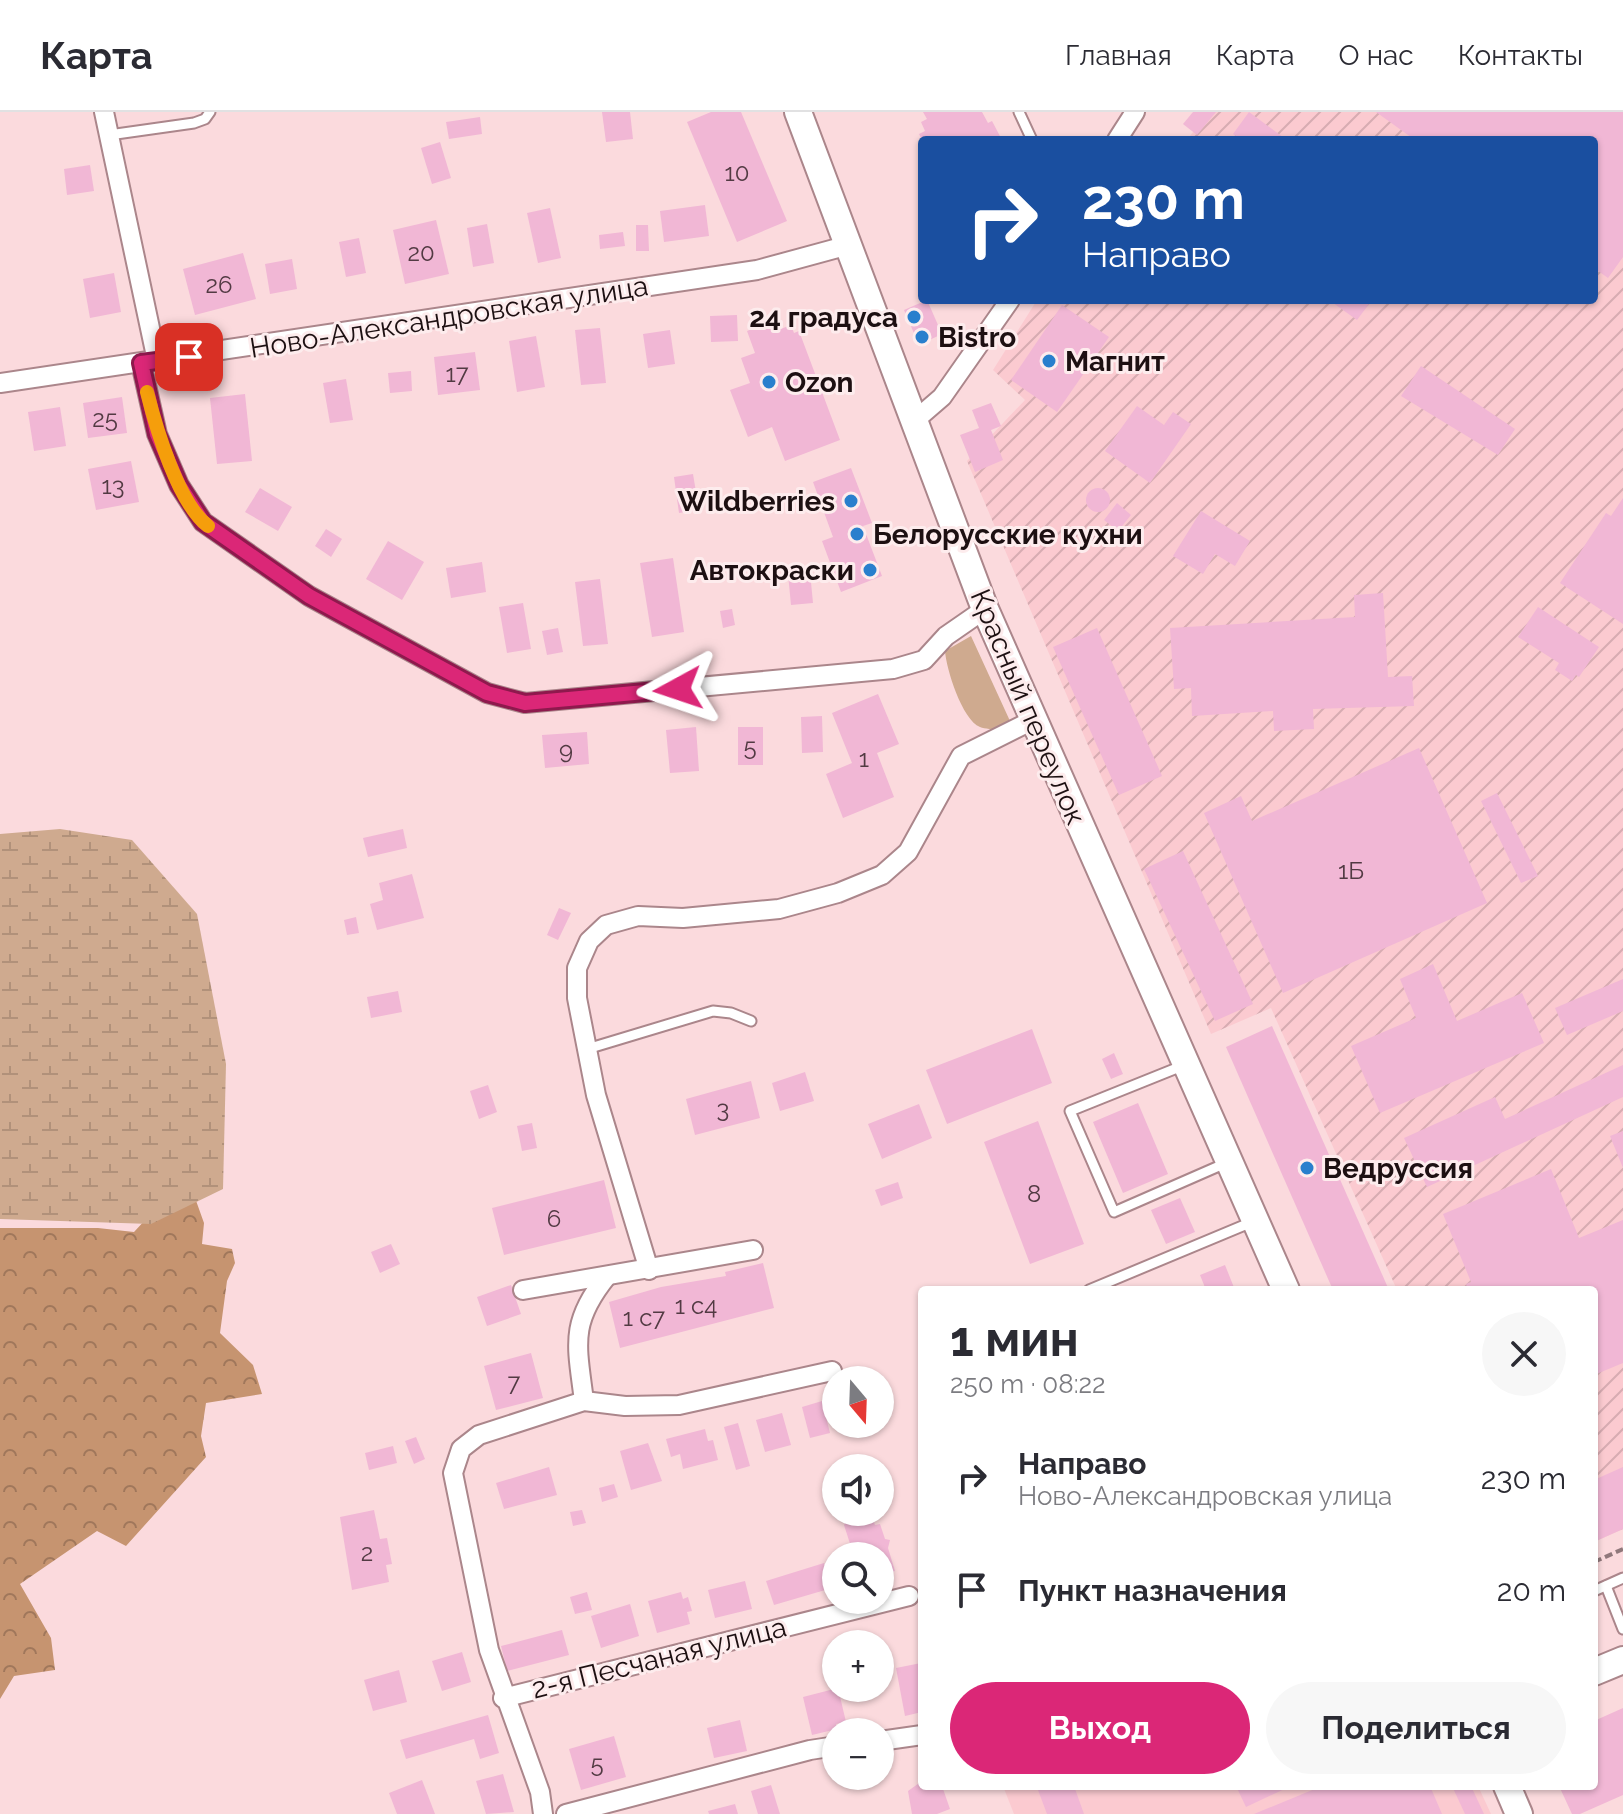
<!DOCTYPE html>
<html lang="ru">
<meta charset="utf-8">
<style>
:root{--surface:#fff;--page:#f7f7f7;--text:#2b2b33;--muted:#7c7c81;--line:#e1e1e2;--accent:#db2777}
body{margin:0;font-family:Raleway,sans-serif;background:var(--page);color:var(--text);height:100vh;display:flex;flex-direction:column;font-size:30px;white-space:nowrap}
*{box-sizing:border-box;margin:0}
p{font-size:26px;color:var(--muted)}
.icon{flex:none;width:44px;height:44px;fill:none;stroke:currentColor;stroke-width:2;stroke-linecap:round;stroke-linejoin:round}
.map{position:relative;flex:1;overflow:hidden}
.panel{position:absolute;left:918px;top:1174px;width:680px;height:504px;display:flex;flex-direction:column;background:var(--surface);border-radius:8px;box-shadow:0 2px 6px #0004}
.panel>*{flex:none}
.banner{position:absolute;left:918px;top:24px;width:680px;height:168px;border-radius:8px;box-shadow:0 2px 6px #0004;background:#1a4fa0;color:#fff;overflow:hidden}
.needle{width:52px;rotate:161deg}
.controls{position:absolute;left:822px;top:1254px;display:grid;gap:16px}
.controls a{display:grid;place-items:center;width:72px;height:72px;border-radius:50%;background:var(--surface);box-shadow:0 2px 6px #0004;font-size:40px}
.pin{position:absolute;display:grid;place-items:center;width:68px;height:68px;color:#fff;margin:-34px;border-radius:16px;box-shadow:0 4px 12px #0006}
.me{position:absolute;width:88px;margin:-44px;rotate:265deg;stroke-linejoin:round;filter:drop-shadow(0 0 6px #0008)}
.turn{display:flex;align-items:center;gap:28px;height:168px;padding:0 32px;font-size:36px}
.turn .icon{width:104px;height:104px;stroke-width:2.5}
.turn b{display:block;font-size:56px;line-height:68px}
.round{display:grid;place-items:center;flex:none;width:84px;height:84px;border-radius:42px;background:var(--page)}
.overview{display:flex;align-items:center;justify-content:space-between;height:136px;padding:0 32px}
h1{font-size:48px;font-weight:700;line-height:60px}
.action{display:flex;gap:16px;margin-top:auto;padding:16px 32px}
.action a{flex:1;height:92px;border-radius:48px;background:var(--accent);color:#fff;font-size:32px;font-weight:700;line-height:92px;text-align:center}
.action a+a{background:var(--page);color:var(--text)}
ul{padding:0;list-style:none}
li{display:flex;align-items:center;gap:24px;height:112px;padding:0 32px}
li div{flex:1}
li b{display:block;font-size:30px}
li em{font-style:normal}
header{display:flex;align-items:center;gap:48px;box-sizing:border-box;height:112px;padding:0 40px;background:var(--surface);border-bottom:2px solid var(--line)}
header strong{font-size:38px}
nav{display:flex;gap:44px;margin-inline-start:auto;font-size:28px}
.map>svg:first-child{display:block}
</style>
<header>
<strong>Карта</strong>
<nav><a>Главная</a><a>Карта</a><a>О нас</a><a>Контакты</a></nav>
</header>
<div class="map">
<svg width="1623" height="1702" viewBox="0 0 1623 1702">
<defs>
<pattern id="industrial-furrows" width="10" height="10" patternUnits="userSpaceOnUse" patternTransform="scale(2)"><rect width="10" height="10" fill="#fbcad0"/><path d="M-1 1l2-2M0 10L10 0M9 11l2-2" fill="none" stroke="#d7acb2"/></pattern>
<pattern id="forest-crowns" width="20" height="18" patternUnits="userSpaceOnUse" patternTransform="scale(2)"><rect width="20" height="18" fill="#c69470"/><path d="M2 6a3 3 0 1 1 6 0M12 15a3 3 0 1 1 6 0" fill="none" stroke="#a0775b"/></pattern>
<pattern id="wetland-marsh" width="20" height="14" patternUnits="userSpaceOnUse" patternTransform="scale(2)"><rect width="20" height="14" fill="#cfaa8f"/><path d="M1 5h8M5 5V1M11 12h8M15 12V8" fill="none" stroke="#b1917a"/></pattern>
</defs>
<rect width="100%" height="100%" fill="#fbdadd"/>
<polygon fill="#fbcad0" points="1003,1674 1478,1674 1491,1702 1014,1702"/>
<polygon fill="url(#industrial-furrows)" points="1208,0 1623,0 1623,1417 1594,1430 1594,1178 1397,1178 1271,896 1211,922 967,349 1025,288 993,258 1037,188 1594,188 1594,28 1187,28"/>
<path fill="#cfaa8f" d="M971,524L1010,609L999,618C993,617 985,617 980,615C962,608 946,556 945,539Z"/>
<polygon fill="url(#forest-crowns)" points="194,1083 204,1111 202,1132 232,1137 235,1151 227,1169 220,1221 253,1253 262,1282 206,1291 201,1324 206,1345 126,1434 97,1419 20,1472 51,1526 55,1558 14,1564 0,1587 0,1116 98,1116 134,1120 147,1106"/>
<polygon fill="url(#wetland-marsh)" points="60,717 132,728 197,802 226,952 223,1077 151,1112 0,1107 0,722"/>
<g fill="#f1b7d5">
<polygon points="602,0 630,0 633,27 606,30"/>
<polygon points="711,0 741,0 787,109 737,130 687,10"/>
<polygon points="923,0 982,0 988,11 992,9 1002,28 922,28 919,22 925,19 921,10 927,7"/>
<polygon points="1193,0 1216,0 1197,23 1183,12"/>
<polygon points="1249,0 1287,28 1242,28 1233,22"/>
<polygon points="1376,0 1623,0 1623,145 1608,166 1594,156 1594,28 1415,28"/>
<polygon points="480,5 482,22 449,27 446,10"/>
<polygon points="440,30 451,66 432,72 421,36"/>
<polygon points="90,53 94,79 67,83 64,57"/>
<polygon points="705,93 709,124 664,130 660,99"/>
<polygon points="550,96 561,146 538,151 527,101"/>
<polygon points="436,108 449,162 405,172 393,118"/>
<polygon points="487,112 494,151 473,155 467,116"/>
<polygon points="636,113 648,113 649,139 636,139"/>
<polygon points="623,120 625,134 600,137 599,123"/>
<polygon points="359,126 366,161 346,165 339,130"/>
<polygon points="243,141 256,187 195,203 183,157"/>
<polygon points="292,147 297,177 270,182 265,152"/>
<polygon points="114,161 121,200 90,206 83,167"/>
<polygon points="927,188 942,222 919,233 904,198"/>
<polygon points="1329,188 1372,188 1357,208"/>
<polygon points="1062,193 1109,225 1057,300 1011,268"/>
<polygon points="737,203 738,229 711,230 710,204"/>
<polygon points="774,208 778,218 791,213 794,221 799,219 840,328 785,349 772,315 748,325 730,278 750,271 741,246 755,241 747,219"/>
<polygon points="600,216 606,271 581,273 575,218"/>
<polygon points="670,218 675,252 648,256 643,222"/>
<polygon points="536,224 545,275 517,280 509,229"/>
<polygon points="475,240 480,278 438,283 434,245"/>
<polygon points="1421,254 1515,317 1498,343 1401,284"/>
<polygon points="411,259 412,279 390,281 388,261"/>
<polygon points="346,267 353,308 330,311 323,271"/>
<polygon points="245,282 252,349 217,352 210,286"/>
<polygon points="122,285 127,321 88,326 83,291"/>
<polygon points="991,291 1001,314 991,318 1003,348 975,360 960,323 979,316 972,298"/>
<polygon points="1137,294 1164,313 1173,300 1191,312 1150,371 1105,339"/>
<polygon points="60,295 66,334 34,339 28,300"/>
<polygon points="131,349 139,390 96,398 88,357"/>
<polygon points="851,356 872,411 863,414 882,464 841,480 822,429 833,425 813,370"/>
<polygon points="693,362 699,398 679,401 674,365"/>
<polygon points="260,376 292,395 278,419 245,400"/>
<circle cx="1098" cy="388" r="12"/>
<polygon points="1623,386 1623,512 1560,471 1606,401 1611,404"/>
<polygon points="1117,391 1131,403 1118,419 1104,408"/>
<polygon points="1201,399 1250,429 1235,454 1215,442 1203,462 1173,444"/>
<polygon points="326,417 342,427 331,445 315,434"/>
<polygon points="388,429 424,450 402,488 366,467"/>
<polygon points="673,446 684,520 652,525 640,451"/>
<polygon points="482,450 486,480 451,486 446,456"/>
<polygon points="810,460 813,491 791,493 788,462"/>
<polygon points="600,467 608,532 583,534 575,470"/>
<polygon points="1383,481 1388,565 1412,564 1414,594 1313,597 1314,617 1274,619 1273,599 1192,604 1191,576 1174,577 1170,516 1355,505 1354,483"/>
<polygon points="523,491 531,537 507,541 499,495"/>
<polygon points="1538,495 1599,535 1579,565 1576,563 1572,569 1555,558 1559,551 1518,525"/>
<polygon points="732,497 735,513 723,516 720,499"/>
<polygon points="558,516 563,540 547,543 542,519"/>
<polygon points="1097,516 1162,664 1119,683 1053,535"/>
<polygon points="878,582 899,632 877,641 894,685 843,706 826,662 852,651 832,601"/>
<polygon points="822,604 823,640 802,641 801,605"/>
<polygon points="696,615 699,659 670,661 666,618"/>
<rect x="738" y="615" width="25" height="38"/>
<polygon points="587,620 589,652 545,656 542,623"/>
<polygon points="1419,636 1487,791 1283,881 1204,701 1241,684 1252,709"/>
<polygon points="1497,681 1538,764 1521,771 1481,689"/>
<polygon points="403,717 407,736 368,745 363,726"/>
<polygon points="1183,739 1253,892 1215,909 1144,757"/>
<polygon points="412,762 424,806 377,818 370,792 383,788 379,771"/>
<polygon points="559,796 571,801 558,828 547,823"/>
<polygon points="356,805 359,821 347,823 344,808"/>
<polygon points="1433,852 1457,909 1522,881 1544,931 1380,1001 1351,934 1416,906 1400,867"/>
<polygon points="1623,867 1623,899 1567,923 1555,896"/>
<polygon points="398,879 402,900 371,906 367,885"/>
<polygon points="1272,914 1389,1178 1333,1178 1226,935"/>
<polygon points="1032,917 1052,971 947,1012 926,958"/>
<polygon points="1114,941 1123,962 1111,967 1102,947"/>
<polygon points="1623,953 1623,985 1427,1075 1404,1026 1495,985 1505,1007"/>
<polygon points="805,960 814,989 780,999 772,971"/>
<polygon points="751,969 760,1006 695,1023 686,987"/>
<polygon points="488,973 497,1000 479,1007 470,979"/>
<polygon points="1138,991 1168,1062 1123,1081 1093,1010"/>
<polygon points="919,992 932,1026 882,1047 868,1012"/>
<polygon points="1038,1009 1084,1132 1030,1152 984,1030"/>
<polygon points="532,1011 537,1036 522,1039 517,1014"/>
<polygon points="1623,1019 1623,1056 1610,1024"/>
<polygon points="1551,1057 1579,1126 1623,1108 1623,1251 1594,1263 1594,1178 1468,1178 1466,1172 1471,1170 1443,1102"/>
<polygon points="604,1068 616,1116 504,1143 492,1096"/>
<polygon points="898,1070 903,1086 881,1094 875,1078"/>
<polygon points="1180,1086 1195,1120 1166,1132 1151,1098"/>
<polygon points="391,1132 400,1152 380,1161 371,1140"/>
<polygon points="763,1151 774,1196 620,1236 609,1190 661,1175 726,1164 725,1160"/>
<polygon points="1225,1153 1235,1178 1206,1178 1200,1163"/>
<polygon points="511,1173 521,1202 487,1214 477,1185"/>
<polygon points="531,1241 543,1286 496,1298 484,1254"/>
<polygon points="822,1289 830,1321 810,1326 802,1295"/>
<polygon points="782,1301 791,1333 765,1340 756,1308"/>
<polygon points="738,1311 750,1354 736,1358 724,1315"/>
<polygon points="705,1317 708,1329 713,1328 718,1348 683,1357 680,1342 671,1345 666,1327"/>
<polygon points="416,1325 425,1347 414,1352 405,1329"/>
<polygon points="648,1331 662,1369 631,1378 620,1339"/>
<polygon points="393,1334 397,1351 369,1358 365,1341"/>
<polygon points="549,1355 557,1383 504,1397 496,1371"/>
<polygon points="1623,1355 1623,1417 1594,1430 1594,1368"/>
<polygon points="614,1372 618,1385 602,1390 599,1376"/>
<polygon points="374,1398 380,1427 387,1426 392,1452 386,1453 389,1470 352,1478 340,1405"/>
<polygon points="582,1398 586,1411 573,1414 570,1400"/>
<polygon points="858,1400 872,1405 875,1413 880,1412 885,1427 890,1428 888,1436 895,1459 880,1464 880,1444 854,1444 844,1413 850,1402"/>
<polygon points="824,1451 832,1476 774,1493 766,1469"/>
<polygon points="745,1469 752,1497 715,1506 708,1478"/>
<polygon points="587,1480 592,1498 575,1502 570,1485"/>
<polygon points="681,1480 683,1487 688,1485 692,1499 687,1500 690,1512 657,1521 648,1489"/>
<polygon points="630,1492 639,1524 601,1536 591,1504"/>
<polygon points="562,1518 569,1543 507,1559 501,1534"/>
<polygon points="462,1540 471,1570 442,1579 432,1549"/>
<polygon points="921,1551 922,1600 905,1604 896,1556"/>
<polygon points="399,1558 407,1590 373,1599 364,1568"/>
<polygon points="838,1576 846,1610 836,1612 837,1617 812,1623 803,1585"/>
<polygon points="1623,1596 1623,1683 1580,1702 1572,1702 1559,1674 1594,1674 1594,1609"/>
<polygon points="488,1603 499,1641 480,1647 474,1627 406,1647 400,1628"/>
<polygon points="740,1608 747,1639 714,1646 707,1616"/>
<polygon points="614,1624 626,1665 581,1678 569,1637"/>
<polygon points="503,1662 514,1700 486,1702 476,1669"/>
<polygon points="422,1668 435,1702 397,1702 389,1681"/>
<polygon points="922,1669 922,1674 942,1674 950,1697 937,1702 912,1702 908,1679"/>
<polygon points="771,1673 780,1702 758,1702 751,1679"/>
<polygon points="1049,1674 1074,1674 1084,1702 1047,1702 1038,1678"/>
<polygon points="1236,1674 1291,1674 1246,1695"/>
<polygon points="1322,1674 1430,1674 1442,1702 1254,1702"/>
<polygon points="1452,1674 1471,1674 1484,1702 1465,1702"/>
<polygon points="735,1692 738,1702 709,1702 708,1699"/>
</g>
<g fill="none" stroke-linecap="round" stroke-linejoin="round">
<g stroke="#ab868b" stroke-width="13">
<g id="lane">
<polyline points="1019,0 1032,28"/>
<polyline points="109,23 194,11 205,7 210,0"/>
<polyline points="587,937 713,899 731,901 751,909"/>
<polyline points="1182,954 1070,999 1114,1100 1226,1051"/>
<polyline points="1089,1178 1252,1110"/>
<polyline points="1606,1474 1623,1517"/>
<polyline points="1594,1479 1623,1466"/>
</g>
</g>
<g stroke="#ab868b" stroke-width="22">
<g id="street">
<polyline points="104,0 157,249"/>
<polyline points="1117,28 1135,0"/>
<polyline points="141,251 157,322 179,373 203,410 309,484 487,581 525,591 893,557 924,548 946,524 985,497"/>
<polyline points="0,271 757,158 849,133"/>
<polyline points="913,310 942,285 1010,188"/>
<polyline points="649,1158 596,983 577,886 577,856 589,829 606,813 638,804 683,806 779,797 838,781 882,763 908,740 961,644 1033,608"/>
<polyline points="523,1178 753,1138"/>
<path d="M584,1289C577,1233 569,1211 607,1164"/>
<polyline points="503,1586 909,1484"/>
<polyline points="880,1629 922,1623"/>
<polyline points="543,1702 540,1680 489,1538 453,1361 461,1337 479,1323 584,1289 625,1294 679,1293 832,1259"/>
<polyline points="566,1702 810,1638 836,1634"/>
</g>
</g>
<g stroke="#ab868b" stroke-width="30">
<g id="secondary">
<polyline points="798,0 985,497 1286,1178"/>
<polyline points="1594,1560 1623,1548"/>
<polyline points="1507,1674 1519,1702"/>
</g>
</g>
<polyline stroke="#90787b" stroke-width="4" stroke-dasharray="8 4" stroke-linecap="butt" points="1594,1450 1623,1437"/>
<use href="#lane" stroke="#fff" stroke-width="9"/>
<use href="#street" stroke="#fff" stroke-width="18"/>
<use href="#secondary" stroke="#fff" stroke-width="26"/>
</g>
<g fill="none" stroke-linecap="round" stroke-linejoin="round">
<g stroke="#8e194d" stroke-width="20">
<polyline id="route" points="189,245 141,251 157,322 179,373 203,410 309,484 487,581 525,591 678,577"/>
</g>
<use href="#route" stroke="#db2777" stroke-width="14"/>
<path stroke="#f59e0b" stroke-width="14" d="M147,280C156,316 178,391 208,414"/>
</g>
<g fill="#297fcd" stroke="#fdeced" stroke-width="3">
<circle cx="914" cy="205" r="8"/>
<circle cx="922" cy="225" r="8"/>
<circle cx="1049" cy="249" r="8"/>
<circle cx="769" cy="270" r="8"/>
<circle cx="851" cy="389" r="8"/>
<circle cx="857" cy="422" r="8"/>
<circle cx="870" cy="458" r="8"/>
<circle cx="1307" cy="1056" r="8"/>
</g>
<g text-anchor="middle" dominant-baseline="central" stroke-width="6" stroke-linejoin="round" paint-order="stroke">
<g font-size="24" fill="#523a43">
<text x="737" y="60">10</text>
<text x="421" y="140">20</text>
<text x="219" y="172">26</text>
<text x="457" y="261">17</text>
<text x="105" y="306">25</text>
<text x="113" y="373">13</text>
<text x="750" y="634">5</text>
<text x="566" y="638">9</text>
<text x="864" y="646">1</text>
<text x="1351" y="758">1Б</text>
<text x="723" y="996">3</text>
<text x="1034" y="1081">8</text>
<text x="554" y="1106">6</text>
<text x="696" y="1193">1 с4</text>
<text x="644" y="1205">1 с7</text>
<text x="514" y="1270">7</text>
<text x="367" y="1440">2</text>
<text x="597" y="1651">5</text>
</g>
<g font-size="28" fill="#1d1012" stroke="#fdeced">
<text transform="translate(449 205) rotate(-9)">Ново-Александровская улица</text>
<text transform="translate(1028 595) rotate(67)">Красный переулок</text>
<text transform="translate(659 1546) rotate(-14)">2-я Песчаная улица</text>
</g>
<g font-size="28" font-weight="bold" fill="#1d1012" stroke="#fdeced" text-anchor="start">
<text x="898" y="205" text-anchor="end">24 градуса</text>
<text x="938" y="225">Bistro</text>
<text x="1065" y="249">Магнит</text>
<text x="785" y="270">Ozon</text>
<text x="835" y="389" text-anchor="end">Wildberries</text>
<text x="873" y="422">Белорусские кухни</text>
<text x="854" y="458" text-anchor="end">Автокраски</text>
<text x="1323" y="1056">Ведруссия</text>
</g>
</g>
</svg>
<div class="controls">
<a><svg class="needle" viewBox="-14 -14 28 28"><path d="M0-13l5 13h-10z" fill="#e53935"/><path d="M0 13l5-13h-10z" fill="#7c7c81"/></svg></a>
<a><svg class="icon" aria-label="sound" viewBox="0 0 24 24"><path d="M4 9h4l5-4v14l-5-4H4zM17 9q2 3 0 6"/></svg></a>
<a><svg class="icon" aria-label="search" viewBox="0 0 24 24"><circle cx="10" cy="10" r="6"/><path d="M15 15l6 6"/></svg></a>
<a>+</a>
<a>−</a>
</div>
<div class="pin" style="left:189px;top:245px;background:#d93025"><svg class="icon" aria-label="arrive" viewBox="0 0 24 24"><path d="M6 21V4h12l-3 4 3 4H6"/></svg></div>
<svg class="me" style="left:678px;top:577px" viewBox="-20 -20 40 40"><path d="M0-17L14 15 0 8-14 15z" fill="#db2777" stroke="#fff" stroke-width="4"/></svg>
<div class="banner">
<div class="turn"><svg class="icon" aria-label="right" viewBox="0 0 24 24"><path d="M7 20v-9h11M14 6l5 5-5 5"/></svg><div><b>230 m</b>Направо</div></div>
</div>
<section class="panel">
<div class="overview"><div><h1>1 мин</h1><p>250 m · 08:22</p></div><a class="round"><svg class="icon" aria-label="close" viewBox="0 0 24 24"><path d="M6 6l12 12M18 6L6 18"/></svg></a></div>
<ul>
<li><svg class="icon" aria-label="right" viewBox="0 0 24 24"><path d="M7 20v-9h11M14 6l5 5-5 5"/></svg><div><b>Направо</b><p>Ново-Александровская улица</p></div><em>230 m</em></li>
<li><svg class="icon" aria-label="arrive" viewBox="0 0 24 24"><path d="M6 21V4h12l-3 4 3 4H6"/></svg><div><b>Пункт назначения</b></div><em>20 m</em></li>
</ul>
<div class="action"><a>Выход</a><a>Поделиться</a></div>
</section>
</div>
